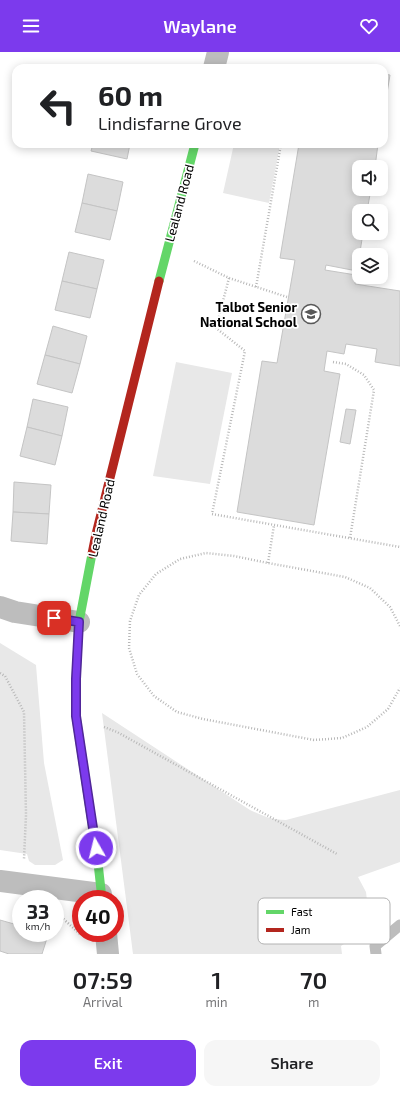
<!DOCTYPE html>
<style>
:root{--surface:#fff;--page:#f6f6f6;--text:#202124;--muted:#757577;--accent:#7c3aed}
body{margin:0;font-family:"Exo 2",sans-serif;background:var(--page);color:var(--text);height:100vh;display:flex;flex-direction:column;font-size:15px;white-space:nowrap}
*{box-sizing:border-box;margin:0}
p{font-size:13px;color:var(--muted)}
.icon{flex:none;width:22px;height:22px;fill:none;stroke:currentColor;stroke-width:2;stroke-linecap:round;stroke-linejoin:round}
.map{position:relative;height:902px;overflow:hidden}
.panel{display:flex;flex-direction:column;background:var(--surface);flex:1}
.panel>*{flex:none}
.hud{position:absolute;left:12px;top:12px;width:376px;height:84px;border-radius:12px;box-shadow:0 2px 10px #0003;background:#fff;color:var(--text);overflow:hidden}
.buttons{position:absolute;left:352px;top:108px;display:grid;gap:8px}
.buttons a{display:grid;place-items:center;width:36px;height:36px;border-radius:8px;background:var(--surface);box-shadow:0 2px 10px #0003;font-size:20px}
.speed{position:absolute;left:12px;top:838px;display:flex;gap:8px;font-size:20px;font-weight:700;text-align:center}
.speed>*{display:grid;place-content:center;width:52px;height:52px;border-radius:50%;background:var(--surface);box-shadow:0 2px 10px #0003;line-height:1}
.speed small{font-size:10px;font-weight:400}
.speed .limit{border:6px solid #d22;background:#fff;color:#111}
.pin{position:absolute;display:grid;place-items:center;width:34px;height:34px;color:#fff;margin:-17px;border-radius:8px;box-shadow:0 2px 6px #0006}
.me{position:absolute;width:44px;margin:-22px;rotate:352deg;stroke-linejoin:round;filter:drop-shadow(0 0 3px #0008)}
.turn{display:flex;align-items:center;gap:14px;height:84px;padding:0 20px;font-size:18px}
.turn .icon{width:52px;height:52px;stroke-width:2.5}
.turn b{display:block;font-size:28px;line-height:34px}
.eta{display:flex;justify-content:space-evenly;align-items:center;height:68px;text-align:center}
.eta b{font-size:24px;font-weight:600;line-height:28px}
.button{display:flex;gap:8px;margin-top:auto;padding:8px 20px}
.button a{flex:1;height:46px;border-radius:12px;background:var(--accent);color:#fff;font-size:16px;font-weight:600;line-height:46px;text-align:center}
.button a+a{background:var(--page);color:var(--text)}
header{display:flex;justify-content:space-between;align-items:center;height:52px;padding:0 20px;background:var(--accent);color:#fff;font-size:18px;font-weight:600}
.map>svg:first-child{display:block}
</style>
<header><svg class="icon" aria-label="menu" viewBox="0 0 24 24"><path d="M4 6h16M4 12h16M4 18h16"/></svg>Waylane<svg class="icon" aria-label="heart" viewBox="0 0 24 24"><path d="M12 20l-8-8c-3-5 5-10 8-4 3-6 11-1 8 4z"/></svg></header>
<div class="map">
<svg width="400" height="902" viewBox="0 0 400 902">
<rect width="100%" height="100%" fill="#fff"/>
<g fill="#e8e8e8">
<polygon points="234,92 280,92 269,151 223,141"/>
<polygon points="176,310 232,321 210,432 153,424"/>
<polygon points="0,591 36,613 44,711 63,808 55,813 35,813 29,809 27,802 0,798"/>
<path d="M102,661L250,758C263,764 271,768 286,768L400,738V810L358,825L366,840L368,857L364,870L357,883L341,894L342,902H133Z"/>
</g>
<g fill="#dcdcdc" stroke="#c4c4c4">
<polygon points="384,22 390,23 384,59"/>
<polygon points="93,92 130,92 127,107 91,99"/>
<polygon points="299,92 378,92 375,115 359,115 359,137 371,137 367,159 359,159 359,181 363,181 357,219 326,213 325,218 356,223 355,232 400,239 400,314 375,310 377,297 346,292 344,302 327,299 324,319 340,322 314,473 237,460 262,309 277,311 295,208 280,206"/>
<polygon points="88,122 123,130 117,159 82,151"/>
<polygon points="82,151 117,159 110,188 75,180"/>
<polygon points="69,200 104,208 97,237 62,229"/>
<polygon points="62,229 97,237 90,266 55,258"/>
<polygon points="53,274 87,284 80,312 45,303"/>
<polygon points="45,303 80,312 72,341 37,332"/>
<polygon points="33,347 68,355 62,384 27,375"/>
<polygon points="346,357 356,358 350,392 340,390"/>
<polygon points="27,375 62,384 55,413 20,404"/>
<polygon points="14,430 51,433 49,462 13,460"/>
<polygon points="13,460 49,462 47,492 11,489"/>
<polygon points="0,868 21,874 21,881 42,881 48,883 42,902 9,902 0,899"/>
</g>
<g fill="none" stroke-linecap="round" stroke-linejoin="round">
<g stroke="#b8b8b8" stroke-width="2.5" stroke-dasharray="1 2" stroke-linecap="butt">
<polyline points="194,209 229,226 287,245"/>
<polyline points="229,226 216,276 245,299 212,462 400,495"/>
<polyline points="256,235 281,92"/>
<polyline points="333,310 346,312 364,323 374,338 350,486"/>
<polyline points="268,511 274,473"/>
<polyline points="400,574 390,555 370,536 345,525 268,511 234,504 206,501 180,507 156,522 139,543 130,569 129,596 137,622 154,644 177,660 203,667 314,688 342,686 367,675 388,657 400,636"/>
<polyline points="0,621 5,624 24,660 26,763 24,807"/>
<polyline points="104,675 117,680 337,802"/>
<polyline points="59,863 80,882"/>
</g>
<polyline stroke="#bdbdbd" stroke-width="11" points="376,902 375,894 400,873"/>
<g stroke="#bdbdbd" stroke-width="22">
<polyline points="214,16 218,0"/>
<polyline points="0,555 15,560 79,570"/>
<polyline points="0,829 101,842"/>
<polyline points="106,881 108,902"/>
</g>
<g stroke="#63d668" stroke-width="9">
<polyline points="159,229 195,92"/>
<polyline points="92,502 79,570 76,627 76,664 98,811 102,847"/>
</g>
<polyline stroke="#b3261e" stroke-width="9" points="92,502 96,482 159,229"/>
</g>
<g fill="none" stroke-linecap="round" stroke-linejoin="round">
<g stroke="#51269a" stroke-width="10">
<polyline id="route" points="54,566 79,570 76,627 76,664 96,796"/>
</g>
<use href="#route" stroke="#7c3aed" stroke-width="7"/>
</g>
<defs>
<g id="school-ring" transform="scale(1)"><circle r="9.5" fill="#fff" stroke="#595959" stroke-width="1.5"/><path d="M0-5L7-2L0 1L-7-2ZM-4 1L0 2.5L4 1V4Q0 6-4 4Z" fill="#595959"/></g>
</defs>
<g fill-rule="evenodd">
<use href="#school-ring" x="311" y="262"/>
</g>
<g text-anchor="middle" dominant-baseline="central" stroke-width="3.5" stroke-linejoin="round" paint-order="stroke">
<g font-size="13" fill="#000" stroke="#fff">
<text transform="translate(179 151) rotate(-75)">Lealand Road</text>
<text transform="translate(101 466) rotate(-77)">Lealand Road</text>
</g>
<g font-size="13" font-weight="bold" fill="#000" stroke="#fff" text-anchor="end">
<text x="297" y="255">Talbot Senior<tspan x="297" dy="15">National School</tspan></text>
</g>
</g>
<rect x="258" y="846" width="132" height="46" rx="6" fill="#fff" stroke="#b2b2b2" stroke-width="1"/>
<rect x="266" y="858" width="18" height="4" fill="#63d668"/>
<rect x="266" y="876" width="18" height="4" fill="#b3261e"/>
<g font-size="11" fill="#000">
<text x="291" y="864">Fast</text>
<text x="291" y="882">Jam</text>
</g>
</svg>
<div class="buttons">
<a><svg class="icon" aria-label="sound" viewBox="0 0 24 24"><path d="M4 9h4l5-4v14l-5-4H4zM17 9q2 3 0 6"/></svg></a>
<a><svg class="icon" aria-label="search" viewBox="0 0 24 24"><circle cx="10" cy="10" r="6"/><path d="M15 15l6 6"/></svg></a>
<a><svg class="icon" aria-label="layers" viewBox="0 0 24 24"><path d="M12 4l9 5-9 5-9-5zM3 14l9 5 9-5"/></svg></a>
</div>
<div class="speed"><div>33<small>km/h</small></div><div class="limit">40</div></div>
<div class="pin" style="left:54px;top:566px;background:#d93025"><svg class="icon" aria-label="arrive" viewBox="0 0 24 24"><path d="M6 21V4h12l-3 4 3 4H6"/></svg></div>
<svg class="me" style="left:96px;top:796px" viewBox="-20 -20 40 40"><circle r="17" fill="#7c3aed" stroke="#fff" stroke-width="3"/><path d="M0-11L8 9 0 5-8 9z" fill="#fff"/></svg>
<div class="hud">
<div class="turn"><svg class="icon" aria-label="left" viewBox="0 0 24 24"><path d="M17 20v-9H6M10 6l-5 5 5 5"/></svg><div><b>60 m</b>Lindisfarne Grove</div></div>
</div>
</div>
<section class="panel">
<div class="eta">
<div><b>07:59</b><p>Arrival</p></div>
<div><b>1</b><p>min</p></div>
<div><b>70</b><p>m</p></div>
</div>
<div class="button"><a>Exit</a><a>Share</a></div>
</section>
